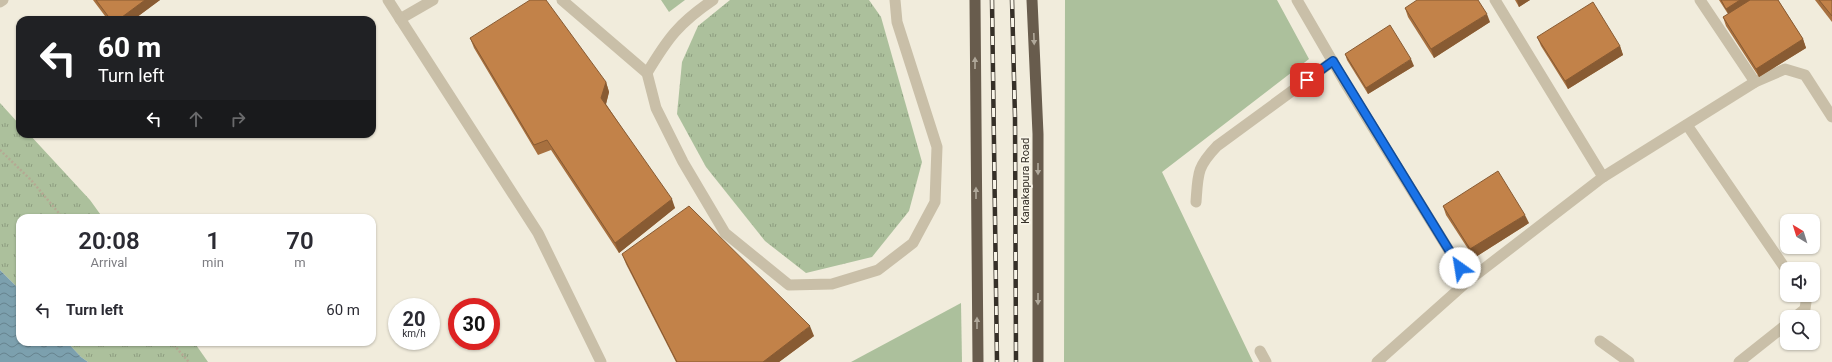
<!DOCTYPE html>
<style>
:root{--surface:#fff;--page:#f2f2f3;--text:#2b2b33;--muted:#7c7c81}
body{margin:0;font-family:Roboto,sans-serif;background:var(--page);color:var(--text);height:100vh;display:flex;flex-direction:column;font-size:15px;white-space:nowrap}
*{box-sizing:border-box;margin:0}
p{font-size:13px;color:var(--muted)}
.icon{flex:none;width:22px;height:22px;fill:none;stroke:currentColor;stroke-width:2;stroke-linecap:round;stroke-linejoin:round}
.map{position:relative;flex:1;overflow:hidden}
.panel{position:absolute;left:16px;top:214px;width:360px;height:132px;display:flex;flex-direction:column;background:var(--surface);border-radius:12px;box-shadow:0 1px 3px #0004}
.panel>*{flex:none}
.top-card{position:absolute;left:16px;top:16px;width:360px;height:122px;border-radius:12px;box-shadow:0 1px 3px #0004;background:#202124;color:#fff;overflow:hidden}
.needle{width:26px;rotate:322deg}
.controls{position:absolute;left:1780px;top:214px;display:grid;gap:8px}
.controls a{display:grid;place-items:center;width:40px;height:40px;border-radius:8px;background:var(--surface);box-shadow:0 1px 3px #0004;font-size:20px}
.speed{position:absolute;left:388px;top:298px;display:flex;gap:8px;font-size:20px;font-weight:700;text-align:center}
.speed>*{display:grid;place-content:center;width:52px;height:52px;border-radius:50%;background:var(--surface);box-shadow:0 1px 3px #0004;line-height:1}
.speed small{font-size:10px;font-weight:400}
.speed .limit{border:6px solid #d22;background:#fff;color:#111}
.pin{position:absolute;display:grid;place-items:center;width:34px;height:34px;color:#fff;margin:-17px;border-radius:8px;box-shadow:0 2px 6px #0006}
.me{position:absolute;width:44px;margin:-22px;rotate:328deg;stroke-linejoin:round;filter:drop-shadow(0 0 3px #0008)}
.turn{display:flex;align-items:center;gap:14px;height:84px;padding:0 16px;font-size:18px}
.turn .icon{width:52px;height:52px;stroke-width:2.5}
.turn b{display:block;font-size:28px;line-height:34px}
.lanes{display:flex;align-items:center;height:38px;padding:0 16px;background:#0003;justify-content:center;gap:20px;direction:ltr}
.lanes .off{opacity:.35}
.eta{display:flex;justify-content:space-evenly;align-items:center;height:68px;text-align:center}
.eta b{font-size:24px;font-weight:600;line-height:28px}
ul{padding:0;list-style:none}
li{display:flex;align-items:center;gap:12px;height:56px;padding:0 16px}
li div{flex:1}
li b{display:block;font-size:15px}
li em{font-style:normal}
.map>svg:first-child{display:block}
</style>
<div class="map">
<svg width="1832" height="362" viewBox="0 0 1832 362">
<defs>
<pattern id="park-tufts" width="24" height="20" patternUnits="userSpaceOnUse"><rect width="24" height="20" fill="#acc09c"/><path d="M3 7l-1-3M5 7V3M7 7l1-3M15 17l-1-3M17 17v-4M19 17l1-3" fill="none" stroke="#8d9c7f"/></pattern>
<pattern id="water-waves" width="16" height="10" patternUnits="userSpaceOnUse"><rect width="16" height="10" fill="#7ca0ae"/><path d="M0 5q4-4 8 0t8 0" fill="none" stroke="#66838e"/></pattern>
</defs>
<rect width="100%" height="100%" fill="#f1ecdc"/>
<g fill="#acc09c">
<polygon points="661,0 685,0 669,12"/>
<polygon points="1065,0 1277,0 1309,59 1162,172 1253,362 1064,362"/>
<polygon points="961,303 962,362 851,362"/>
</g>
<g fill="url(#park-tufts)">
<polygon points="730,0 869,0 881,17 922,162 909,211 872,257 806,273 765,241 706,167 677,114 682,62 698,26"/>
<polygon points="0,103 20,125 20,134 29,134 90,200 103,218 20,218 20,290 0,270"/>
<polygon points="67,342 194,342 208,362 88,362 81,357"/>
</g>
<polygon fill="url(#water-waves)" points="0,270 20,290 20,342 67,342 81,357 88,362 0,362"/>
<g fill="none" stroke-linecap="round" stroke-linejoin="round">
<g stroke="#b5a993" stroke-width="2.5" stroke-dasharray="2 2" stroke-linecap="butt">
<polyline points="0,150 31,180 63,218"/>
<polyline points="171,342 189,362"/>
</g>
<g stroke="#c9bfa8" stroke-width="11">
<polyline points="562,0 647,73 656,108 683,162 725,233 789,285 832,284 878,270 913,243 935,202 937,147 897,22 895,0"/>
<polyline points="400,19 433,0"/>
<path d="M647,73C668,38 679,23 713,0"/>
<path d="M1196,202C1198,173 1197,167 1217,146L1333,61"/>
</g>
<g stroke="#c9bfa8" stroke-width="11">
<polyline points="1297,0 1344,81 1468,281"/>
<polyline points="1495,0 1603,177"/>
<polyline points="1700,0 1755,82"/>
<polyline points="0,2 3,0"/>
<polyline points="1687,125 1787,271"/>
<polyline points="1795,317 1805,309 1806,302 1804,295"/>
<polyline points="1600,341 1629,362"/>
<polyline points="1260,351 1266,362"/>
<polyline points="1377,362 1468,281 1603,177 1755,82 1785,69 1805,75 1832,117"/>
<polyline points="1739,362 1787,324"/>
</g>
<polyline stroke="#c9bfa8" stroke-width="11" points="388,0 538,233 601,362"/>
<g stroke="#685c4d" stroke-width="11">
<polyline points="975,0 978,362"/>
<polyline points="1032,0 1038,134 1038,362"/>
</g>
<g stroke="#363028" stroke-width="4.5">
<g id="rail">
<polyline points="992,0 997,362"/>
<polyline points="1012,0 1015,117 1016,362"/>
</g>
</g>
<use href="#rail" stroke="#f9f5e8" stroke-width="3" stroke-dasharray="9" stroke-linecap="butt"/>
</g>
<g fill="#a7703f">
<polygon points="93,0 160,0 133,20 108,20"/>
<polygon points="1515,0 1530,0 1519,7"/>
<polygon points="1719,0 1778,0 1803,39 1806,48 1759,77 1726,26 1723,17 1728,14"/>
<polygon points="1815,0 1832,0 1832,22"/>
<polygon points="1405,8 1490,22 1434,58 1408,17"/>
<polygon points="1537,37 1620,46 1623,55 1568,89 1541,46"/>
<polygon points="470,38 606,82 609,92 606,104 675,208 619,253 551,150 538,155 474,48"/>
<polygon points="1345,54 1414,66 1368,94 1347,60"/>
<polygon points="1443,206 1529,223 1474,258 1446,215"/>
<polygon points="622,254 814,336 779,362 676,362 626,264"/>
</g>
<g fill="#885b33">
<polygon points="145,0 160,0 133,20 118,20"/>
<polygon points="1517,0 1530,0 1519,7"/>
<polygon points="1740,0 1753,0 1729,15 1726,9"/>
<polygon points="1487,14 1490,22 1434,58 1431,49"/>
<polygon points="1803,39 1806,48 1759,77 1756,69"/>
<polygon points="1620,46 1623,55 1568,89 1565,81"/>
<polygon points="1411,59 1414,66 1368,94 1366,88"/>
<polygon points="606,82 609,92 605,108 601,98"/>
<polygon points="672,199 675,208 619,253 615,243"/>
<polygon points="1525,215 1529,223 1474,258 1470,249"/>
<polygon points="810,326 814,336 779,362 763,362"/>
</g>
<g fill="#c28249" stroke="#885b33">
<polygon points="96,0 145,0 118,20 111,20"/>
<polygon points="530,0 546,0 606,82 601,98 672,199 615,243 547,140 534,145 470,38"/>
<polygon points="1417,0 1478,0 1487,14 1431,49 1405,8"/>
<polygon points="1721,0 1740,0 1726,9"/>
<polygon points="1750,0 1778,0 1803,39 1756,69 1723,17"/>
<polygon points="1819,0 1832,0 1832,16"/>
<polygon points="1593,2 1620,46 1565,81 1537,37"/>
<polygon points="1390,25 1411,59 1366,88 1345,54"/>
<polygon points="1498,171 1525,215 1470,249 1443,206"/>
<polygon points="689,206 810,326 763,362 677,362 622,254"/>
</g>
<defs><path id="oneway-solid" d="M-6-.8H1V-3.2L6.5 0L1 3.2V.8H-6Z"/></defs>
<g fill="#b0a89a">
<use href="#oneway-solid" transform="translate(1034 39) rotate(88)"/>
<use href="#oneway-solid" transform="translate(975 63) rotate(-90)"/>
<use href="#oneway-solid" transform="translate(1038 169) rotate(90)"/>
<use href="#oneway-solid" transform="translate(976 193) rotate(-90)"/>
<use href="#oneway-solid" transform="translate(1038 299) rotate(90)"/>
<use href="#oneway-solid" transform="translate(977 323) rotate(-90)"/>
</g>
<g fill="none" stroke-linecap="round" stroke-linejoin="round">
<g stroke="#114b97" stroke-width="10">
<polyline id="route" points="1307,80 1333,61 1460,268"/>
</g>
<use href="#route" stroke="#1a73e8" stroke-width="7"/>
</g>
<g text-anchor="middle" dominant-baseline="central" stroke-width="3.5" stroke-linejoin="round" paint-order="stroke">
<g font-size="11" fill="#363028" stroke="#f9f5e8">
<text transform="translate(1025 181) rotate(-90)">Kanakapura Road</text>
</g>
</g>
</svg>
<div class="controls">
<a><svg class="needle" viewBox="-14 -14 28 28"><path d="M0-13l5 13h-10z" fill="#e53935"/><path d="M0 13l5-13h-10z" fill="#7c7c81"/></svg></a>
<a><svg class="icon" aria-label="sound" viewBox="0 0 24 24"><path d="M4 9h4l5-4v14l-5-4H4zM17 9q2 3 0 6"/></svg></a>
<a><svg class="icon" aria-label="search" viewBox="0 0 24 24"><circle cx="10" cy="10" r="6"/><path d="M15 15l6 6"/></svg></a>
</div>
<div class="speed"><div>20<small>km/h</small></div><div class="limit">30</div></div>
<div class="pin" style="left:1307px;top:80px;background:#d93025"><svg class="icon" aria-label="arrive" viewBox="0 0 24 24"><path d="M6 21V4h12l-3 4 3 4H6"/></svg></div>
<svg class="me" style="left:1460px;top:268px" viewBox="-20 -20 40 40"><circle r="19" fill="#fff"/><path d="M0-13L10 11 0 6-10 11z" fill="#1a73e8"/></svg>
<div class="top-card">
<div class="turn"><svg class="icon" aria-label="left" viewBox="0 0 24 24"><path d="M17 20v-9H6M10 6l-5 5 5 5"/></svg><div><b>60 m</b>Turn left</div></div>
<div class="lanes"><svg class="icon" aria-label="left" viewBox="0 0 24 24"><path d="M17 20v-9H6M10 6l-5 5 5 5"/></svg><svg class="icon off" aria-label="ahead" viewBox="0 0 24 24"><path d="M12 20V5M6 11l6-6 6 6"/></svg><svg class="icon off" aria-label="right" viewBox="0 0 24 24"><path d="M7 20v-9h11M14 6l5 5-5 5"/></svg></div>
</div>
<section class="panel">
<div class="eta">
<div><b>20:08</b><p>Arrival</p></div>
<div><b>1</b><p>min</p></div>
<div><b>70</b><p>m</p></div>
</div>
<ul>
<li><svg class="icon" aria-label="left" viewBox="0 0 24 24"><path d="M17 20v-9H6M10 6l-5 5 5 5"/></svg><div><b>Turn left</b></div><em>60 m</em></li>
</ul>
</section>
</div>
